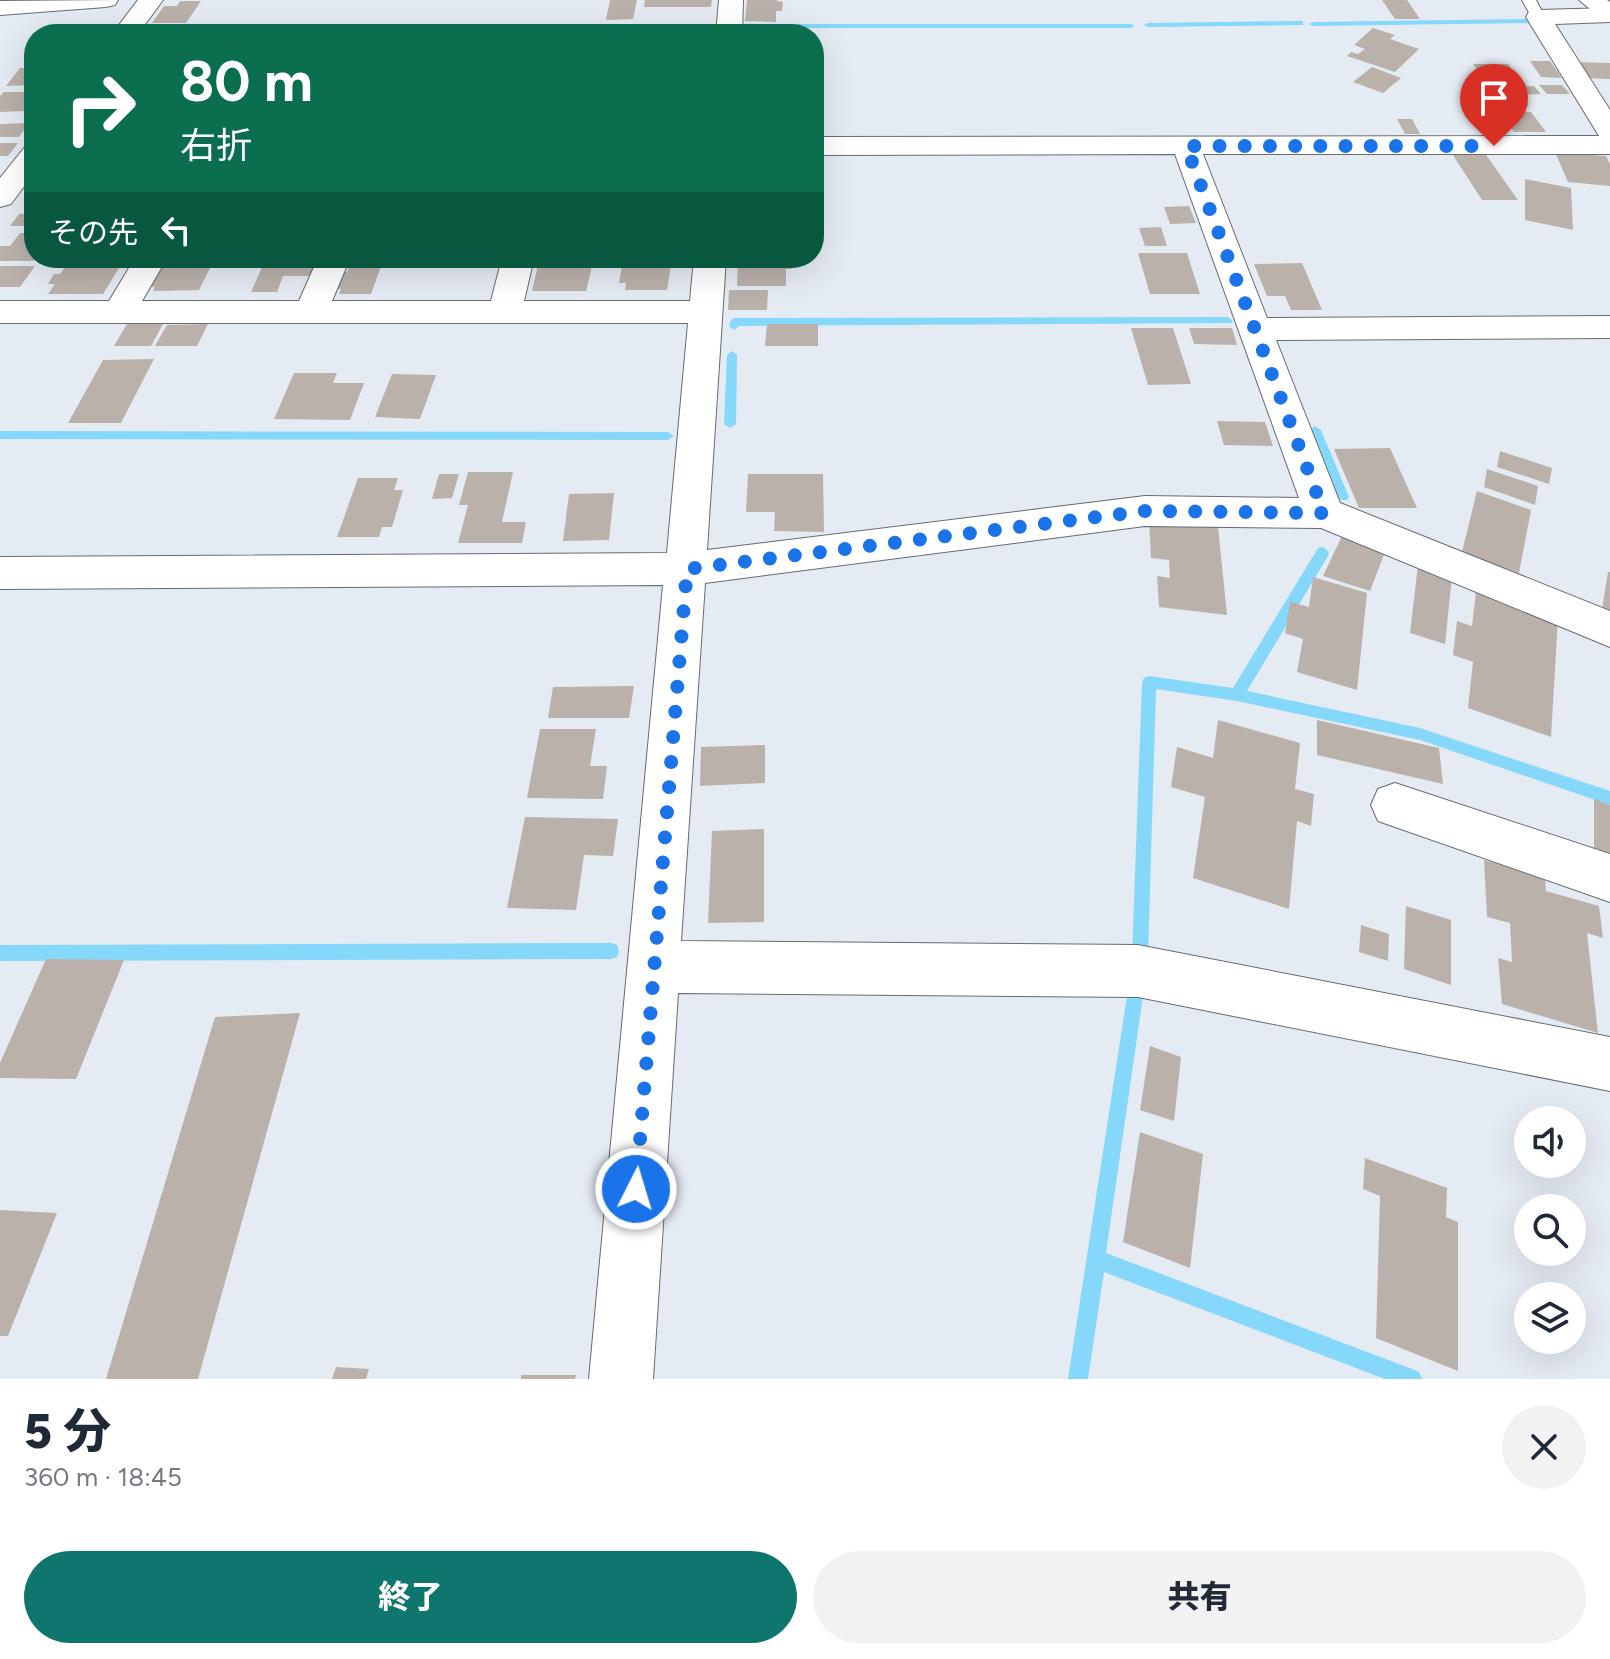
<!DOCTYPE html>
<html lang="ja">
<meta charset="utf-8">
<style>
:root{--surface:#fff;--page:#f2f2f3;--text:#1f2937;--muted:#747a83;--accent:#0f766e}
body{margin:0;font-family:Figtree,"Noto Sans JP",sans-serif;background:var(--page);color:var(--text);height:100vh;display:flex;flex-direction:column;font-size:30px;white-space:nowrap}
*{box-sizing:border-box;margin:0}
p{font-size:26px;color:var(--muted)}
.icon{flex:none;width:44px;height:44px;fill:none;stroke:currentColor;stroke-width:2;stroke-linecap:round;stroke-linejoin:round}
.map{position:relative;height:1379px;overflow:hidden}
.sheet{display:flex;flex-direction:column;background:var(--surface);flex:1}
.sheet>*{flex:none}
.top-card{position:absolute;left:24px;top:24px;width:800px;height:244px;border-radius:32px;box-shadow:0 8px 32px #0002;background:#0b6e4f;color:#fff;overflow:hidden}
.fabs{position:absolute;left:1514px;top:1106px;display:grid;gap:16px}
.fabs a{display:grid;place-items:center;width:72px;height:72px;border-radius:50%;background:var(--surface);box-shadow:0 8px 32px #0002;font-size:40px}
.pin{position:absolute;display:grid;place-items:center;width:68px;height:68px;color:#fff;margin:-82px -34px;border-radius:50% 50% 50% 0;rotate:-45deg;box-shadow:0 0 8px #0007}
.pin .icon{rotate:45deg}
.me{position:absolute;width:88px;margin:-44px;rotate:5deg;stroke-linejoin:round;filter:drop-shadow(0 0 6px #0008)}
.turn{display:flex;align-items:center;gap:28px;height:168px;padding:0 24px;font-size:36px}
.turn .icon{width:104px;height:104px;stroke-width:2.5}
.turn b{display:block;font-size:56px;line-height:68px}
.then{display:flex;align-items:center;height:76px;padding:0 24px;background:#0003;gap:16px;font-size:30px}
.round{display:grid;place-items:center;flex:none;width:84px;height:84px;border-radius:42px;background:var(--page)}
.summary{display:flex;align-items:center;justify-content:space-between;height:136px;padding:0 24px}
h1{font-size:48px;font-weight:800;line-height:60px}
.primary-button{display:flex;gap:16px;margin-top:auto;padding:16px 24px}
.primary-button a{flex:1;height:92px;border-radius:48px;background:var(--accent);color:#fff;font-size:32px;font-weight:800;line-height:92px;text-align:center}
.primary-button a+a{background:var(--page);color:var(--text)}
.map>svg:first-child{display:block}
</style>
<div class="map">
<svg width="1610" height="1379" viewBox="0 0 1610 1379">
<rect width="100%" height="100%" fill="#e5ebf3"/>
<g fill="none" stroke-linecap="round" stroke-linejoin="round">
<g fill="#85d8f9" fill-rule="evenodd">
<polygon points="1532,19 1535,19 1535,23 1313,26 1309,24 1313,22"/>
<polygon points="1300,21 1303,21 1303,25 1148,27 1144,25 1148,23"/>
<polygon points="744,24 1131,24 1135,26 1131,28 747,28 743,26"/>
<polygon points="710,25 714,27 713,29 150,30 146,28 150,26"/>
<polygon points="1228,317 1233,321 1232,323 739,326 734,330 729,326 731,320 735,318"/>
<polygon points="732,351 737,355 736,424 730,428 724,424 727,355"/>
<polygon points="1315,426 1321,430 1349,497 1347,500 1339,500 1337,497 1309,430"/>
<polygon points="0,431 668,432 674,436 668,440 0,439"/>
<polygon points="1323,547 1329,552 1328,556 1247,691 1420,728 1610,791 1610,805 1420,740 1237,701 1156,689 1148,956 1146,962 1140,964 1134,962 1132,956 1142,682 1144,678 1149,676 1233,688 1318,548"/>
<polygon points="611,943 617,945 619,951 617,957 611,959 0,961 0,945"/>
<polygon points="1135,988 1141,990 1143,996 1106,1253 1412,1369 1419,1372 1422,1379 1385,1379 1104,1272 1088,1379 1068,1379 1127,996 1129,990"/>
</g>
</g>
<g fill="#bab1ab">
<polygon points="610,0 637,0 633,19 606,20"/>
<polygon points="645,0 712,0 711,7 644,7"/>
<polygon points="747,0 775,0 783,2 782,11 776,11 776,22 745,21"/>
<polygon points="1382,0 1407,0 1420,19 1395,19"/>
<polygon points="180,1 201,1 186,23 152,23 164,6 177,6"/>
<polygon points="412,27 439,27 436,34 409,34"/>
<polygon points="536,28 566,28 564,34 535,34"/>
<polygon points="582,28 614,28 612,34 581,34"/>
<polygon points="1373,28 1395,35 1390,39 1419,49 1395,72 1347,56 1351,52 1358,54 1365,49 1354,45"/>
<polygon points="278,29 308,29 305,34 275,34"/>
<polygon points="1530,61 1550,61 1562,78 1541,77"/>
<polygon points="1574,62 1610,63 1610,79 1585,78"/>
<polygon points="1473,64 1508,64 1522,83 1487,83"/>
<polygon points="1372,67 1401,78 1383,93 1353,82"/>
<polygon points="20,68 34,68 34,85 6,86"/>
<polygon points="1539,85 1562,85 1570,94 1547,94"/>
<polygon points="1534,86 1541,94 1520,95 1529,106 1496,106 1482,87"/>
<polygon points="4,92 34,92 34,102 26,111 0,112 0,96"/>
<polygon points="1500,111 1531,112 1546,132 1514,132"/>
<polygon points="1397,119 1412,119 1420,134 1405,134"/>
<polygon points="29,123 19,137 0,137 0,124"/>
<polygon points="0,143 18,143 8,156 0,156"/>
<polygon points="1451,152 1484,152 1518,200 1482,200"/>
<polygon points="1555,152 1606,156 1610,164 1610,186 1568,182"/>
<polygon points="1525,179 1571,188 1573,230 1525,220"/>
<polygon points="1189,206 1196,223 1170,224 1164,207"/>
<polygon points="34,210 34,226 10,226 19,214 31,214"/>
<polygon points="1161,227 1167,246 1145,246 1139,228"/>
<polygon points="20,233 34,233 34,261 0,261 0,246 10,246"/>
<polygon points="1138,253 1187,253 1200,294 1150,294"/>
<polygon points="352,258 384,258 371,294 339,294 341,289 335,289 341,272 347,272"/>
<polygon points="534,258 582,258 581,262 533,261"/>
<polygon points="608,258 658,258 657,263 607,262"/>
<polygon points="738,258 792,258 792,269 786,269 786,286 737,286"/>
<polygon points="214,260 199,290 153,291 155,287 144,287 158,261"/>
<polygon points="316,262 311,276 283,276 277,292 251,292 264,263"/>
<polygon points="68,263 122,263 103,294 48,294 55,284 48,284 54,274 60,274"/>
<polygon points="1302,263 1322,310 1291,310 1285,296 1267,296 1254,264"/>
<polygon points="538,265 592,266 586,291 532,291"/>
<polygon points="622,265 671,266 667,290 625,290 626,283 619,283"/>
<polygon points="0,266 35,266 20,287 0,287"/>
<polygon points="729,290 768,290 767,310 728,310"/>
<polygon points="127,324 163,324 151,346 114,346"/>
<polygon points="208,324 197,346 155,346 167,325"/>
<polygon points="767,324 818,324 818,346 765,346"/>
<polygon points="1131,328 1173,328 1191,384 1148,385"/>
<polygon points="1189,328 1232,328 1237,345 1194,344"/>
<polygon points="154,359 121,423 68,423 103,360"/>
<polygon points="294,373 337,373 333,383 364,383 350,420 274,419"/>
<polygon points="392,374 436,375 420,419 375,417"/>
<polygon points="1217,421 1265,422 1273,446 1224,445"/>
<polygon points="1390,448 1417,508 1359,508 1334,449"/>
<polygon points="1500,451 1552,468 1549,484 1497,467"/>
<polygon points="1487,469 1538,486 1535,505 1484,487"/>
<polygon points="468,472 513,472 502,522 526,522 522,543 458,543 468,505 459,505"/>
<polygon points="439,474 459,474 452,498 432,499"/>
<polygon points="748,474 823,474 824,532 774,531 775,512 746,512"/>
<polygon points="358,478 398,478 394,490 403,490 392,527 382,527 379,537 337,537"/>
<polygon points="1477,491 1531,510 1519,573 1462,552"/>
<polygon points="614,493 609,540 563,541 569,494"/>
<polygon points="1149,519 1218,527 1227,615 1159,607 1157,576 1170,578 1169,560 1151,558"/>
<polygon points="1342,536 1385,552 1370,591 1323,576"/>
<polygon points="1418,565 1452,576 1445,644 1410,633"/>
<polygon points="1608,572 1610,572 1610,612 1602,609"/>
<polygon points="1313,577 1367,593 1357,690 1297,672 1303,639 1285,633 1290,602 1309,607"/>
<polygon points="1476,592 1558,618 1551,737 1468,708 1473,662 1453,655 1457,621 1472,626"/>
<polygon points="634,686 629,718 548,718 553,687"/>
<polygon points="1218,720 1300,743 1295,789 1314,794 1311,826 1297,821 1289,909 1193,878 1205,797 1171,787 1177,747 1213,758"/>
<polygon points="1317,720 1439,748 1443,784 1317,755"/>
<polygon points="540,729 596,729 590,766 607,766 603,799 527,798"/>
<polygon points="765,745 765,783 700,786 701,747"/>
<polygon points="1594,799 1610,805 1610,862 1594,857"/>
<polygon points="525,817 618,819 613,856 584,855 576,910 507,908"/>
<polygon points="764,829 764,922 708,923 712,831"/>
<polygon points="1484,860 1545,877 1546,891 1599,906 1603,938 1587,933 1598,1033 1502,1004 1498,958 1512,962 1510,923 1487,917"/>
<polygon points="1406,906 1451,920 1451,985 1404,969"/>
<polygon points="1361,925 1389,934 1388,961 1359,952"/>
<polygon points="46,959 124,960 76,1079 0,1078 0,1063"/>
<polygon points="300,1013 198,1379 106,1379 215,1017"/>
<polygon points="1150,1046 1181,1057 1174,1121 1140,1110"/>
<polygon points="1140,1132 1203,1154 1190,1268 1123,1242"/>
<polygon points="1365,1158 1447,1188 1446,1217 1458,1222 1458,1371 1376,1338 1380,1196 1363,1189"/>
<polygon points="0,1210 57,1213 8,1336 0,1336"/>
<polygon points="336,1367 369,1369 366,1379 332,1379"/>
<polygon points="521,1375 576,1375 575,1379 521,1379"/>
</g>
<g fill="none" stroke-linecap="round" stroke-linejoin="round">
<g stroke="#666b73" stroke-width="2">
<polygon id="service" points="1522,0 1536,0 1545,17 1543,20 1533,20"/>
</g>
<g stroke="#666b73" stroke-width="2">
<g id="minor">
<polygon points="118,0 115,5 106,7 0,15 0,1"/>
<polygon points="138,0 163,0 138,34 112,34"/>
<polygon points="719,0 743,0 742,34 716,34"/>
<polygon points="1610,8 1610,22 1555,24 1610,110 1610,154 1203,154 1267,318 1610,316 1610,338 1276,340 1340,503 1610,611 1610,647 1321,528 1145,526 705,583 681,941 1138,945 1610,1037 1610,1091 1138,997 678,993 653,1379 589,1379 663,585 0,589 0,557 667,553 688,323 0,323 0,301 109,301 135,258 167,258 142,301 299,301 318,258 350,258 332,301 491,301 502,258 534,258 524,301 690,301 694,258 726,258 707,550 1145,496 1299,498 1175,154 814,155 814,137 1599,136 1526,17 1529,12 1538,10"/>
<polygon points="34,145 34,173 11,204 0,207 0,178 24,148"/>
<polygon points="1395,783 1610,854 1610,902 1378,821 1371,805 1378,789"/>
</g>
</g>
<g stroke="#666b73" stroke-width="2">
<polygon id="secondary" points="1579,0 1607,0 1610,2 1610,20 1601,18"/>
</g>
<use href="#service" fill="#fff" fill-rule="evenodd"/>
<use href="#minor" fill="#fff" fill-rule="evenodd"/>
<use href="#secondary" fill="#fff" fill-rule="evenodd"/>
</g>
<g fill="none" stroke-linecap="round" stroke-linejoin="round">
<polyline stroke="#1a73e8" stroke-width="14" stroke-dasharray="0 25.2" points="636,1189 687,569 1145,511 1324,513 1186,146 1494,146"/>
</g>
</svg>
<div class="fabs">
<a><svg class="icon" aria-label="sound" viewBox="0 0 24 24"><path d="M4 9h4l5-4v14l-5-4H4zM17 9q2 3 0 6"/></svg></a>
<a><svg class="icon" aria-label="search" viewBox="0 0 24 24"><circle cx="10" cy="10" r="6"/><path d="M15 15l6 6"/></svg></a>
<a><svg class="icon" aria-label="layers" viewBox="0 0 24 24"><path d="M12 4l9 5-9 5-9-5zM3 14l9 5 9-5"/></svg></a>
</div>
<div class="pin" style="left:1494px;top:146px;background:#d93025"><svg class="icon" aria-label="arrive" viewBox="0 0 24 24"><path d="M6 21V4h12l-3 4 3 4H6"/></svg></div>
<svg class="me" style="left:636px;top:1189px" viewBox="-20 -20 40 40"><circle r="17" fill="#1a73e8" stroke="#fff" stroke-width="3"/><path d="M0-11L8 9 0 5-8 9z" fill="#fff"/></svg>
<div class="top-card">
<div class="turn"><svg class="icon" aria-label="right" viewBox="0 0 24 24"><path d="M7 20v-9h11M14 6l5 5-5 5"/></svg><div><b>80 m</b>右折</div></div>
<div class="then">その先<svg class="icon" aria-label="left" viewBox="0 0 24 24"><path d="M17 20v-9H6M10 6l-5 5 5 5"/></svg></div>
</div>
</div>
<section class="sheet">
<div class="summary"><div><h1>5 分</h1><p>360 m · 18:45</p></div><a class="round"><svg class="icon" aria-label="close" viewBox="0 0 24 24"><path d="M6 6l12 12M18 6L6 18"/></svg></a></div>
<div class="primary-button"><a>終了</a><a>共有</a></div>
</section>
